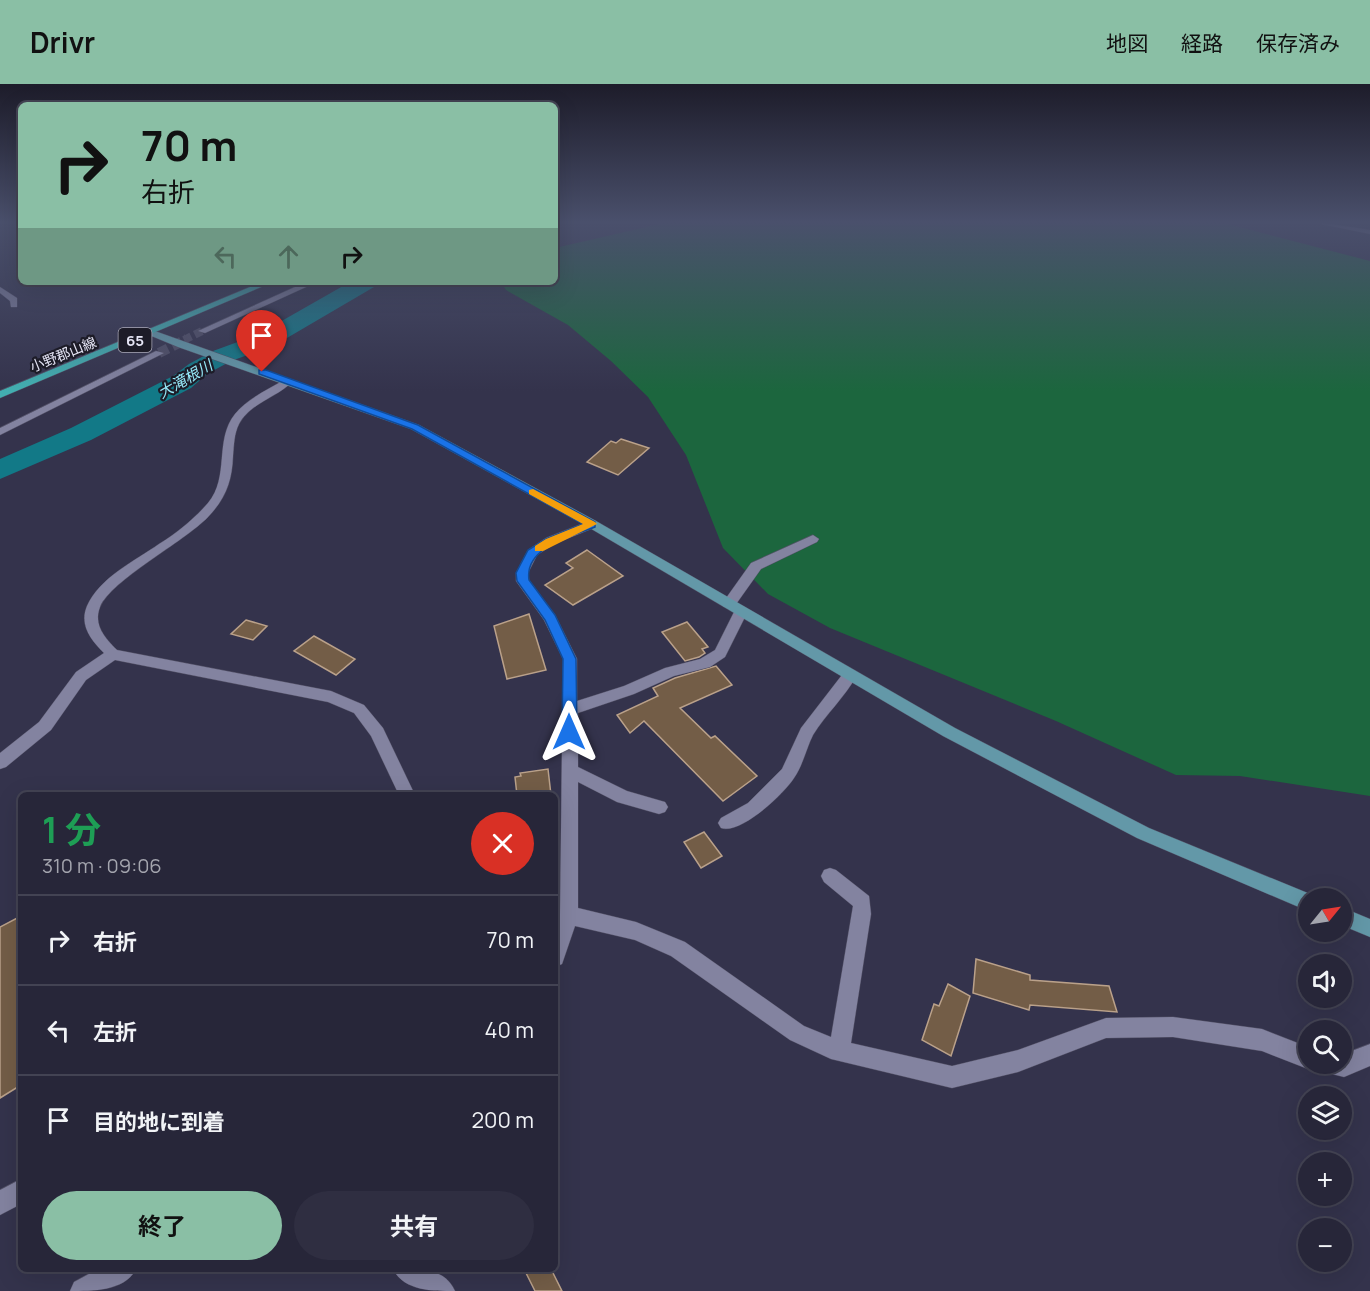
<!DOCTYPE html>
<html lang="ja">
<meta charset="utf-8">
<style>
:root{--surface:#272639;--page:#2f2e41;--text:#f1f3f6;--muted:#a4a5ae;--line:#434353;--accent:#8abfa5}
body{margin:0;font-family:Manrope,"Noto Sans JP",sans-serif;background:var(--page);color:var(--text);height:100vh;display:flex;flex-direction:column;font-size:22px;white-space:nowrap}
*{box-sizing:border-box;margin:0}
p{font-size:20px;color:var(--muted)}
.icon{flex:none;width:33px;height:33px;fill:none;stroke:currentColor;stroke-width:2;stroke-linecap:round;stroke-linejoin:round}
.map{position:relative;flex:1;overflow:hidden}
.panel{position:absolute;left:18px;top:708px;width:540px;height:480px;display:flex;flex-direction:column;background:var(--surface);border-radius:9px;box-shadow:0 6px 24px #0002,0 0 0 2px var(--line)}
.panel>*{flex:none}
.top-card{position:absolute;left:18px;top:18px;width:540px;height:183px;border-radius:9px;box-shadow:0 6px 24px #0002,0 0 0 2px var(--line);background:#8abfa5;color:#111;overflow:hidden}
.needle{width:39px;rotate:60deg}
.fabs{position:absolute;left:1298px;top:804px;display:grid;gap:12px}
.fabs a{display:grid;place-items:center;width:54px;height:54px;border-radius:50%;background:var(--surface);box-shadow:0 6px 24px #0002,0 0 0 2px var(--line);font-size:30px}
.pin{position:absolute;display:grid;place-items:center;width:51px;height:51px;color:#fff;margin:-62px -26px;border-radius:50% 50% 50% 0;rotate:-45deg;box-shadow:0 0 6px #0007}
.pin .icon{rotate:45deg}
.me{position:absolute;width:66px;margin:-33px;rotate:0deg;stroke-linejoin:round;filter:drop-shadow(0 0 4px #0008)}
.turn{display:flex;align-items:center;gap:21px;height:126px;padding:0 24px;font-size:27px}
.turn .icon{width:78px;height:78px;stroke-width:2.5}
.turn b{display:block;font-size:42px;line-height:51px}
.lanes{display:flex;align-items:center;height:57px;padding:0 24px;background:#0003;justify-content:center;gap:30px;direction:ltr}
.lanes .off{opacity:.35}
.round{display:grid;place-items:center;flex:none;width:63px;height:63px;border-radius:32px;background:var(--page)}
.summary{display:flex;align-items:center;justify-content:space-between;height:102px;padding:0 24px}
h1{font-size:36px;font-weight:700;line-height:45px;color:#1e9e55}
.primary-button{display:flex;gap:12px;margin-top:auto;padding:12px 24px}
.primary-button a{flex:1;height:69px;border-radius:36px;background:var(--accent);color:#111;font-size:24px;font-weight:700;line-height:69px;text-align:center}
.primary-button a+a{background:var(--page);color:var(--text)}
ul{padding:0;list-style:none}
li{display:flex;align-items:center;gap:18px;height:90px;padding:0 24px;border-top:2px solid var(--line)}
li div{flex:1}
li b{display:block;font-size:22px}
li em{font-style:normal}
header{display:flex;align-items:center;gap:36px;box-sizing:border-box;height:84px;padding:0 30px;background:var(--accent);color:#111}
header strong{font-size:28px}
nav{display:flex;gap:33px;margin-inline-start:auto;font-size:21px}
.map>svg:first-child{display:block}
</style>
<header>
<strong>Drivr</strong>
<nav><a>地図</a><a>経路</a><a>保存済み</a></nav>
</header>
<div class="map">
<svg width="1370" height="1207" viewBox="0 0 1370 1207">
<rect width="100%" height="100%" fill="#34334c"/>
<polygon fill="#1c663e" points="668,138 1220,138 1370,177 1370,712 1240,692 1176,691 1056,637 830,544 768,510 723,464 686,371 648,313 611,277 568,241 506,206 501,198 555,198 555,164"/>
<g fill="none" stroke-linecap="round" stroke-linejoin="round">
<polygon fill="#127987" fill-rule="evenodd" points="350,198 377,198 374,203 275,261 231,277 207,290 191,304 91,356 0,395 0,375 71,344 173,292 189,280 213,267 257,251"/>
</g>
<g fill="#735d47" stroke="#baa18a" stroke-width="1.5">
<polygon points="621,355 649,364 618,391 587,378 611,357 616,359"/>
<polygon points="587,466 623,492 573,521 545,501 573,484 566,479"/>
<polygon points="529,530 546,586 507,595 494,542"/>
<polygon points="246,536 267,542 253,556 231,550"/>
<polygon points="687,538 708,563 702,565 705,569 699,573 685,577 662,548"/>
<polygon points="314,552 355,575 336,591 294,567"/>
<polygon points="716,582 732,601 680,624 711,654 715,652 757,692 723,717 644,637 630,649 617,631 658,612 653,604 675,594"/>
<polygon points="548,685 551,711 517,711 515,693 521,692 520,689"/>
<polygon points="704,748 722,772 701,784 684,758"/>
<polygon points="21,832 21,1001 0,1014 0,843"/>
<polygon points="976,875 1030,891 1030,896 1109,902 1117,928 1030,921 1029,926 973,909"/>
<polygon points="948,900 970,912 951,972 922,956 934,920 939,922"/>
<polygon points="524,1185 551,1185 562,1207 535,1207"/>
</g>
<g fill="none" stroke-linecap="round" stroke-linejoin="round">
<polyline stroke="#4f4e66" stroke-width="8" stroke-dasharray="8 4" stroke-linecap="butt" points="184,256 202,247"/>
<polyline stroke="#4f4e66" stroke-width="10" stroke-dasharray="10 5" stroke-linecap="butt" points="159,269 187,255"/>
<g stroke="#514f64" stroke-width="1">
<g id="street">
<polygon points="1318,138 1370,146 1370,150 1321,140"/>
<polygon points="306,198 317,198 205,249 198,247"/>
<polygon points="0,203 17,214 17,223 11,223 10,217 0,209"/>
<polygon points="156,267 164,269 0,351 0,344"/>
<path d="M284,296L292,298C276,314 250,319 239,340C234,350 234,361 233,372C232,397 226,414 208,433C184,458 111,496 100,523C93,541 105,554 117,566L331,607L364,621L383,644L415,711H399L371,652L354,629L328,618L115,576L86,596L51,646L6,683L0,685V669L39,638L76,588L104,569C91,556 79,541 87,522C100,493 135,477 159,460C177,449 194,435 208,419C230,393 214,356 235,330C247,315 267,306 284,296Z"/>
<polygon points="592,436 596,437 596,443 554,460 537,471 528,489 529,496 555,531 577,575 577,617 624,602 665,584 700,575 715,566 736,524 746,524 748,527 725,573 710,583 674,592 634,610 578,629 578,683 627,707 665,718 668,723 665,728 659,730 617,718 578,698 578,824 636,838 685,858 804,942 831,953 853,822 824,798 821,792 824,786 830,784 836,786 869,812 871,830 851,959 952,982 1018,966 1106,934 1173,933 1262,945 1308,963 1308,980 1316,980 1316,982 1308,985 1262,967 1173,953 1106,954 1018,988 952,1004 831,975 790,956 671,872 635,856 575,842 562,880 555,883 555,844 560,831 563,575 544,536 516,497 516,489 528,466 546,454"/>
<polygon points="813,451 819,455 817,458 761,485 734,523 724,523 722,520 724,517 751,479"/>
<path d="M850,586L855,587L857,591C845,613 826,630 813,651C806,665 803,681 794,694C784,710 740,751 721,744L718,739L721,734L748,719L782,685L801,644L845,587Z"/>
<polygon points="1370,960 1370,982 1344,993 1324,988 1321,980 1341,980 1341,971"/>
<polygon points="21,1095 21,1120 0,1131 0,1106"/>
<path d="M98,1185H136C125,1207 93,1207 70,1207L74,1198Z"/>
<path d="M393,1185C416,1185 444,1182 455,1207C432,1207 404,1207 393,1185Z"/>
</g>
</g>
<g stroke="#514f64" stroke-width="1">
<g id="secondary">
<polygon points="152,246 419,341 596,437 955,644 1149,744 1315,812 1316,814 1308,814 1308,827 1137,754 943,652 588,443 411,345 178,263 149,251 149,247"/>
<polygon points="1341,823 1370,835 1370,853 1341,841"/>
</g>
</g>
<g stroke="#514f64" stroke-width="1">
<polygon id="primary" points="262,198 273,198 0,314 0,307"/>
</g>
<use href="#street" fill="#8383a0" fill-rule="evenodd"/>
<use href="#secondary" fill="#6398a8" fill-rule="evenodd"/>
<use href="#primary" fill="#42aeb0" fill-rule="evenodd"/>
</g>
<linearGradient id="sky" x2="0" y2="1"><stop stop-color="#1d1c2a"/><stop offset="0.45" stop-color="#4a506c"/><stop offset="1" stop-color="#4a506c" stop-opacity="0"/></linearGradient>
<rect width="1370" height="307" fill="url(#sky)"/>
<path fill="#1a73e8" stroke="#114b97" stroke-width="1.5" d="M259,286H266L418,341L595,438V443C572,452 524,463 529,496L555,531L576,575L577,648L574,652H564L562,648L563,575L545,536L517,497L516,489L528,466L546,455L583,440L412,345L259,290Z"/>
<polygon fill="#f59e0b" points="533,405 595,438 597,440 543,467 535,467 535,462 546,455 583,440 529,410 529,406"/>
<g text-anchor="middle" dominant-baseline="central" stroke-width="4.5" stroke-linejoin="round" paint-order="stroke">
<g font-size="14" fill="#e6e6f6" stroke="#1d1c28">
<text transform="translate(63 270) rotate(-22)">小野郡山線</text>
</g>
<rect fill="#1d1c28" stroke="#aaa9b8" stroke-width="1.5" x="118.5" y="244" width="33" height="24" rx="4.5"/>
<g font-size="15" font-weight="bold" fill="#e6e6f6">
<text x="135" y="256">65</text>
</g>
<g font-size="15" font-style="italic" fill="#97ebfa" stroke="#1d1c28">
<text transform="translate(185 295) rotate(-30)">大滝根川</text>
</g>
</g>
</svg>
<div class="fabs">
<a><svg class="needle" viewBox="-14 -14 28 28"><path d="M0-13l5 13h-10z" fill="#e53935"/><path d="M0 13l5-13h-10z" fill="#a4a5ae"/></svg></a>
<a><svg class="icon" aria-label="sound" viewBox="0 0 24 24"><path d="M4 9h4l5-4v14l-5-4H4zM17 9q2 3 0 6"/></svg></a>
<a><svg class="icon" aria-label="search" viewBox="0 0 24 24"><circle cx="10" cy="10" r="6"/><path d="M15 15l6 6"/></svg></a>
<a><svg class="icon" aria-label="layers" viewBox="0 0 24 24"><path d="M12 4l9 5-9 5-9-5zM3 14l9 5 9-5"/></svg></a>
<a>+</a>
<a>−</a>
</div>
<div class="pin" style="left:262px;top:288px;background:#d93025"><svg class="icon" aria-label="arrive" viewBox="0 0 24 24"><path d="M6 21V4h12l-3 4 3 4H6"/></svg></div>
<svg class="me" style="left:569px;top:648px" viewBox="-20 -20 40 40"><path d="M0-17L14 15 0 8-14 15z" fill="#1a73e8" stroke="#fff" stroke-width="4"/></svg>
<div class="top-card">
<div class="turn"><svg class="icon" aria-label="right" viewBox="0 0 24 24"><path d="M7 20v-9h11M14 6l5 5-5 5"/></svg><div><b>70 m</b>右折</div></div>
<div class="lanes"><svg class="icon off" aria-label="left" viewBox="0 0 24 24"><path d="M17 20v-9H6M10 6l-5 5 5 5"/></svg><svg class="icon off" aria-label="ahead" viewBox="0 0 24 24"><path d="M12 20V5M6 11l6-6 6 6"/></svg><svg class="icon" aria-label="right" viewBox="0 0 24 24"><path d="M7 20v-9h11M14 6l5 5-5 5"/></svg></div>
</div>
<section class="panel">
<div class="summary"><div><h1>1 分</h1><p>310 m · 09:06</p></div><a class="round" style="background:#d93025;color:#fff"><svg class="icon" aria-label="close" viewBox="0 0 24 24"><path d="M6 6l12 12M18 6L6 18"/></svg></a></div>
<ul>
<li><svg class="icon" aria-label="right" viewBox="0 0 24 24"><path d="M7 20v-9h11M14 6l5 5-5 5"/></svg><div><b>右折</b></div><em>70 m</em></li>
<li><svg class="icon" aria-label="left" viewBox="0 0 24 24"><path d="M17 20v-9H6M10 6l-5 5 5 5"/></svg><div><b>左折</b></div><em>40 m</em></li>
<li><svg class="icon" aria-label="arrive" viewBox="0 0 24 24"><path d="M6 21V4h12l-3 4 3 4H6"/></svg><div><b>目的地に到着</b></div><em>200 m</em></li>
</ul>
<div class="primary-button"><a>終了</a><a>共有</a></div>
</section>
</div>
